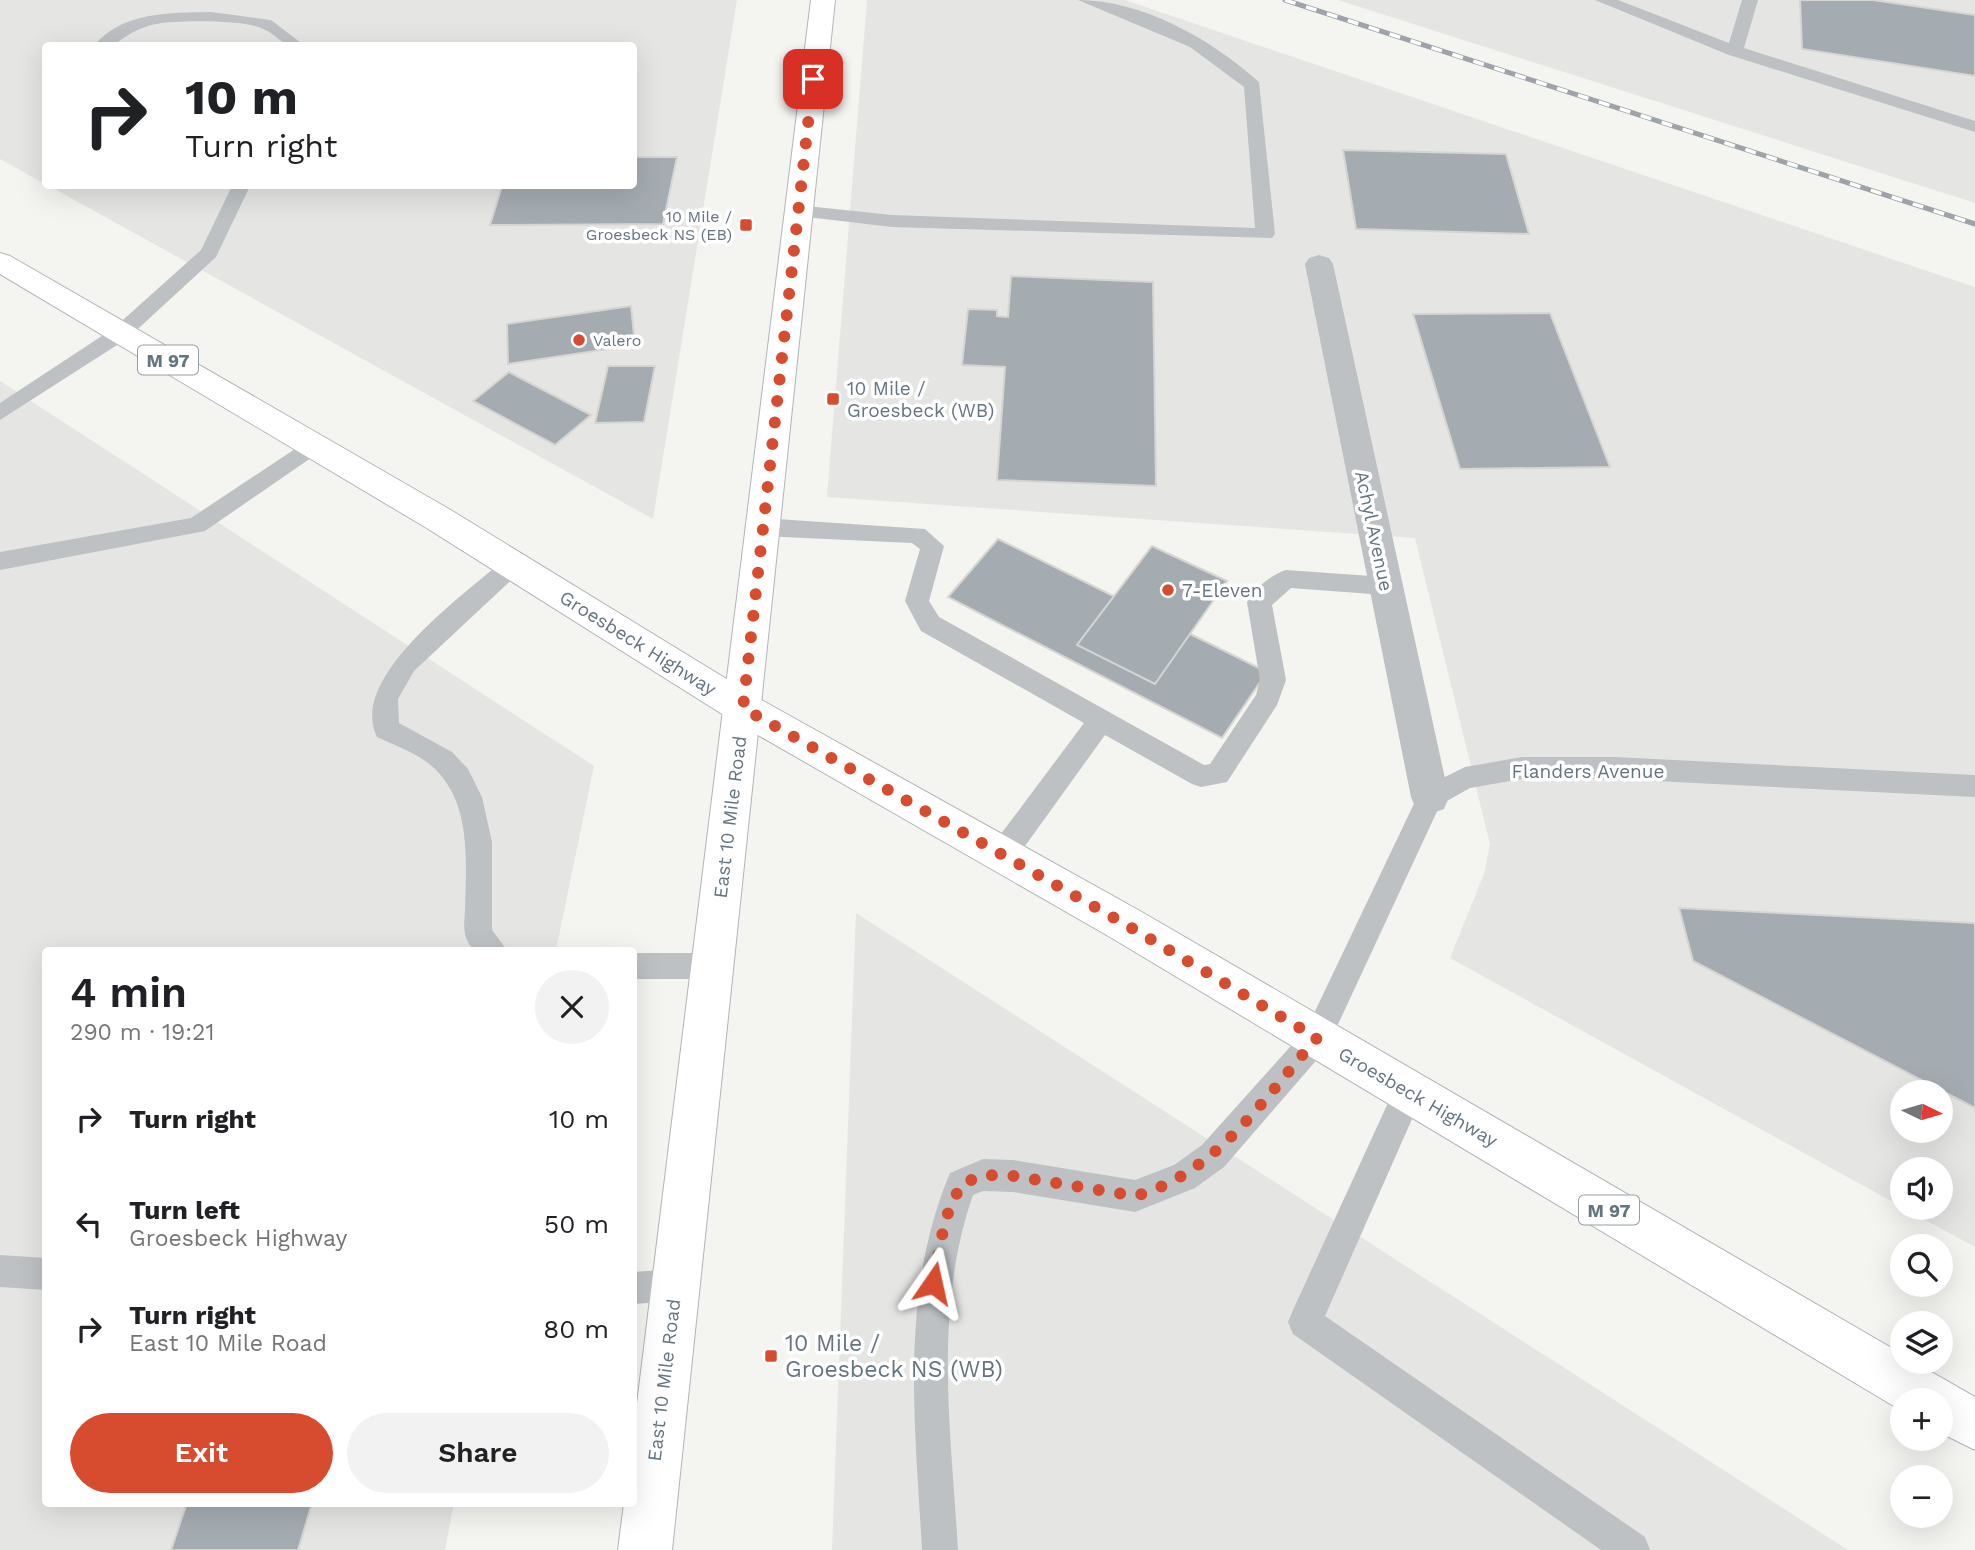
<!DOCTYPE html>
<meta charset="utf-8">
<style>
:root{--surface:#fff;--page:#f2f2f2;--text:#202124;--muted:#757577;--accent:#d74c2e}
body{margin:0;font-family:"Work Sans",sans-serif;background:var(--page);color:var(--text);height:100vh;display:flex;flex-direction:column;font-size:26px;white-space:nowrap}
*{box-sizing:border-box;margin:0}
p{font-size:23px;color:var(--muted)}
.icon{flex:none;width:38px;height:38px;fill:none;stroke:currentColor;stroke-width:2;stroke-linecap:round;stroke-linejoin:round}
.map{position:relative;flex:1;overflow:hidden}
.panel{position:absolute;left:42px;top:947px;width:595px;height:560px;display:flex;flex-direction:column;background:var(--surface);border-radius:7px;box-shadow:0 7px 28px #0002}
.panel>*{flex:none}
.hud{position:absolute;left:42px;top:42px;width:595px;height:147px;border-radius:7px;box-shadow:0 7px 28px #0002;background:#fff;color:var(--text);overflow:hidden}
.needle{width:46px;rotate:95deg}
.controls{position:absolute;left:1890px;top:1080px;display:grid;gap:14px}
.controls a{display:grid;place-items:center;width:63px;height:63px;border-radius:50%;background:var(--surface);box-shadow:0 7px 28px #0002;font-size:35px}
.pin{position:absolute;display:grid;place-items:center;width:60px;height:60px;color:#fff;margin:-30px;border-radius:14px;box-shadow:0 4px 10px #0006}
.me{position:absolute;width:77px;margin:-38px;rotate:11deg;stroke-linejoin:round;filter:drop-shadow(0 0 5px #0008)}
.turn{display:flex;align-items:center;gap:24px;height:147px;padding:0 28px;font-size:32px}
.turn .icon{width:91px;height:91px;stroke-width:2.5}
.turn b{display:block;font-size:49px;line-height:60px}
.round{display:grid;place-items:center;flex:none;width:74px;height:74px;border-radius:37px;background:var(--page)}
.headline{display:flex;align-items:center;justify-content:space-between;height:119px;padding:0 28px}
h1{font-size:42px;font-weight:600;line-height:52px}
.button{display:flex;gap:14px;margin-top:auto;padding:14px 28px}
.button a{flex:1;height:80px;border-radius:42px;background:var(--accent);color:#fff;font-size:28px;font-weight:600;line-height:80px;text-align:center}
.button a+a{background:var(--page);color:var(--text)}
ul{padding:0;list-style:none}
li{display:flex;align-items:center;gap:21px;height:105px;padding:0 28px}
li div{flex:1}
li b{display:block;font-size:26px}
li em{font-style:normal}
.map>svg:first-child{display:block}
</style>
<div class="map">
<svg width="1975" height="1550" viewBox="0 0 1975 1550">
<rect width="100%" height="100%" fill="#f4f4f0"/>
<g fill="#e5e6e4" fill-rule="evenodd">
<polygon points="0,0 737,0 653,519 49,186 634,186 634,46 46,46 45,184 0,159"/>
<path d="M867,0H1125L1975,287V1247L1903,1208H1941V1169H1902V1207L1450,958L1484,874L1490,844L1415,538L827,497ZM1902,1092H1941V1130H1902Z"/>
<polygon points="1338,0 1975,0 1975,203"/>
<polygon points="0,381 594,766 556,950 46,950 46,1503 454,1503 445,1550 0,1550"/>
<polygon points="856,913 1848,1550 832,1550"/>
</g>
<g fill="#a5acb1" stroke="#d5d5d3" stroke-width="2">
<polygon points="1800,0 1873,0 1975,15 1975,76 1802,49"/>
<polygon points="1343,150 1506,154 1529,234 1356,229"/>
<polygon points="634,157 677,157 663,224 490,225 502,186 634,186"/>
<polygon points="1011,276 1153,282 1156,486 997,480 1005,367 962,365 968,309 997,310 997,316 1008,317"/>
<polygon points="631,306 635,345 508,364 507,324"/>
<polygon points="1550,313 1610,467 1460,469 1413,314"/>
<polygon points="608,366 655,366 644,422 595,423"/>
<polygon points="509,372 591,415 555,445 473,401"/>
<polygon points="998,539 1267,672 1222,738 948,597"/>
<polygon points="1152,546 1227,581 1155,684 1077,645"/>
<polygon points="1679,908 1975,923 1975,1108 1693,961"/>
<polygon points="187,1503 312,1503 298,1550 171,1550"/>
</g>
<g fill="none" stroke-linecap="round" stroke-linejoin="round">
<g stroke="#b0b5b9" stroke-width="2">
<polygon id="secondary" points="811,0 835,0 672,1550 618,1550 624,1503 634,1503 634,1428"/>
</g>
<g stroke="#b1b5b8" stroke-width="2">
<polygon id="primary" points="0,253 10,256 449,509 756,697 1140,911 1902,1354 1902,1362 1914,1362 1975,1397 1975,1450 1941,1433 1941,1400 1902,1400 1902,1411 1110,937 730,719 425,527 0,274"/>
</g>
<g fill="#bdc1c4" fill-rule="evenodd">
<path d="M1078,0C1143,0 1212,40 1259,82L1275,234L1272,238L892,227L790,215L788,211L790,207L797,205L892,215L1255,228L1244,87L1190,47Z"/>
<polygon points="1595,0 1618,0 1729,43 1742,0 1758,0 1744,48 1975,121 1975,132 1729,55"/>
<path d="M211,12L271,20L305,46C276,46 283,37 261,28C243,20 177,20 157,24C142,26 124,36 113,46H94C122,11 171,13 211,12Z"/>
<polygon points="232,186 250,186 216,257 128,338 0,420 0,403 114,328 201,250"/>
<polygon points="313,437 321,439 324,445 321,451 205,531 0,570 0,552 191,518"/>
<path d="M762,518L925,529L944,546L929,601L939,617L1204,765L1210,764L1256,695L1260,680L1247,602C1254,589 1272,574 1286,570L1385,577L1393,580L1397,586L1393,592L1385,595L1291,588L1272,605L1286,680L1277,705L1227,782L1201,787L1192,784L1105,735L1012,864L1002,867L992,864L988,855L992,846L1084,723L921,631L905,601L920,549L912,543L762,536L754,533L750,527L754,521Z"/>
<path d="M513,556L521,559L525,565L521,571L414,671L398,699L399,723L452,752L468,769L482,797L492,842V930L507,950H474C462,938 464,926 465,910C466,862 472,804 434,768C418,753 396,746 377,737C347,677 465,594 505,559Z"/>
<path d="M1522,757H1615L1975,775V797L1615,779H1522L1470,788L1440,805L1327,1048L1224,1167L1195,1188L1135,1212L1013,1192L983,1191L973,1195C933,1310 951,1431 958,1550H922C915,1422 899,1294 950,1173L983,1159L1013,1160L1135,1180L1174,1165L1202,1145L1307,1028L1421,789L1465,767Z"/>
<polygon points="634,953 712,953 722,957 726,966 722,975 712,979 634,979"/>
<polygon points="1409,1077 1420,1081 1424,1092 1325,1316 1645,1537 1650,1550 1601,1550 1293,1334 1288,1322 1293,1310 1398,1081"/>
<polygon points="0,1255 46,1258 46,1290 0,1287"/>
<polygon points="675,1269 687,1273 691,1285 687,1297 675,1301 634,1304 634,1272"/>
</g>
<polygon fill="#bdc1c4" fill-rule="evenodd" points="1319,255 1329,258 1333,264 1449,797 1444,809 1430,814 1416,809 1411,797 1305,264 1309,258"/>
<use href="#secondary" fill="#fff" fill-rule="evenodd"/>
<use href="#primary" fill="#fff" fill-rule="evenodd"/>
<g stroke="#9da3a8" stroke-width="5">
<polyline id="rail" points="1285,0 1975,224"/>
</g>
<use href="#rail" stroke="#fff" stroke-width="3.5" stroke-dasharray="11" stroke-linecap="butt"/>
</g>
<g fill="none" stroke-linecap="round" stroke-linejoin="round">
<path stroke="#d74c2e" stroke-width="12" stroke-dasharray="0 21.6" d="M813,79L743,708L1125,924L1317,1038C1264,1098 1216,1174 1135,1196L1013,1176L984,1175L961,1184L945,1220L933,1283"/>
</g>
<g fill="#d74c2e" stroke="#fff" stroke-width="2.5">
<rect x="739" y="218" width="14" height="14" rx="3.5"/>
<circle cx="579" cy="340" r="7"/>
<rect x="826" y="392" width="14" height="14" rx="3.5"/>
<circle cx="1168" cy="590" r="7"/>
<rect x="764" y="1349" width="14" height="14" rx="3.5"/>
</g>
<g text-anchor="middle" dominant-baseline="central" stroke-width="7" stroke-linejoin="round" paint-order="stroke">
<g font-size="16" fill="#657580" stroke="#fff" text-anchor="end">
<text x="732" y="216">10 Mile /<tspan x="732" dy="18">Groesbeck NS (EB)</tspan></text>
<text x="593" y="340" text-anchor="start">Valero</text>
</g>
<g fill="#fff" stroke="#939ea6" stroke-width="2">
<rect x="138" y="345.5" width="60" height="29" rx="5"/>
<rect x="1579" y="1195.5" width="60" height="29" rx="5"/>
</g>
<g font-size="18" font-weight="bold" fill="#657580">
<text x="168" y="360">M 97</text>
<text x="1609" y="1210">M 97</text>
</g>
<g font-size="19" fill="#657580" stroke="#fff" text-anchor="start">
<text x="847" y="388">10 Mile /<tspan x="847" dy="22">Groesbeck (WB)</tspan></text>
<text x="1182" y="590">7-Eleven</text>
</g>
<g font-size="19" fill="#657580" stroke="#fff">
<text transform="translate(1374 531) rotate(78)">Achyl Avenue</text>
<text transform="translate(638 643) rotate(32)">Groesbeck Highway</text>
<text x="1588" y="771">Flanders Avenue</text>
<text transform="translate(730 817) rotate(-83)">East 10 Mile Road</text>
<text transform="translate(1418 1097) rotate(30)">Groesbeck Highway</text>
<text transform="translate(664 1380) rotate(-83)">East 10 Mile Road</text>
</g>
<g font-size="23" fill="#657580" stroke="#fff" text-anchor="start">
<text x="785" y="1343">10 Mile /<tspan x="785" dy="26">Groesbeck NS (WB)</tspan></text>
</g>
</g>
</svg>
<div class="controls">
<a><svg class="needle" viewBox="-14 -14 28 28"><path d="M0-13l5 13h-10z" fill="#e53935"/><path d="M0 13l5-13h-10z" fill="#757577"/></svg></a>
<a><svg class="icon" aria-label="sound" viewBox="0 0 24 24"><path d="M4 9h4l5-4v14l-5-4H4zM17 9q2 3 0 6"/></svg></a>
<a><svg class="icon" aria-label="search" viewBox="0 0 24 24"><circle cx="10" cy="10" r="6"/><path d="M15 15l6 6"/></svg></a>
<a><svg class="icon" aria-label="layers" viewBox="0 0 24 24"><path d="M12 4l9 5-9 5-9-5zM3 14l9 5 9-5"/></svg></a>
<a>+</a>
<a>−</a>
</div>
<div class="pin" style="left:813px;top:79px;background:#d93025"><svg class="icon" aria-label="arrive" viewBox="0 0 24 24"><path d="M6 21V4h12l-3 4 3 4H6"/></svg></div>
<svg class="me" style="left:933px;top:1283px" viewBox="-20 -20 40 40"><path d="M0-17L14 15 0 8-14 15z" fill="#d74c2e" stroke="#fff" stroke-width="4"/></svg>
<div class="hud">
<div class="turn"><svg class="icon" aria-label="right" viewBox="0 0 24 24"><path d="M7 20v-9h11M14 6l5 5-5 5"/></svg><div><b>10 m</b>Turn right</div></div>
</div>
<section class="panel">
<div class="headline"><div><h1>4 min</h1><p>290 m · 19:21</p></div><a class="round"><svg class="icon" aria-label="close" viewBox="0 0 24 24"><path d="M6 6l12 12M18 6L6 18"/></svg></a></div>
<ul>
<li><svg class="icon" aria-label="right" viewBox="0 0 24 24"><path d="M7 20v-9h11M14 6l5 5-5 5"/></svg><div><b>Turn right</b></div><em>10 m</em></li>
<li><svg class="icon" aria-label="left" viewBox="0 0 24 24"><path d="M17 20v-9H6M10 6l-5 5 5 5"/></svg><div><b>Turn left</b><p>Groesbeck Highway</p></div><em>50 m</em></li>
<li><svg class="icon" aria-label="right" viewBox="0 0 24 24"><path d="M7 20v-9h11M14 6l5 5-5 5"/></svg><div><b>Turn right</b><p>East 10 Mile Road</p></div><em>80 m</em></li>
</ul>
<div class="button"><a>Exit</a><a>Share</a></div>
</section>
</div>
